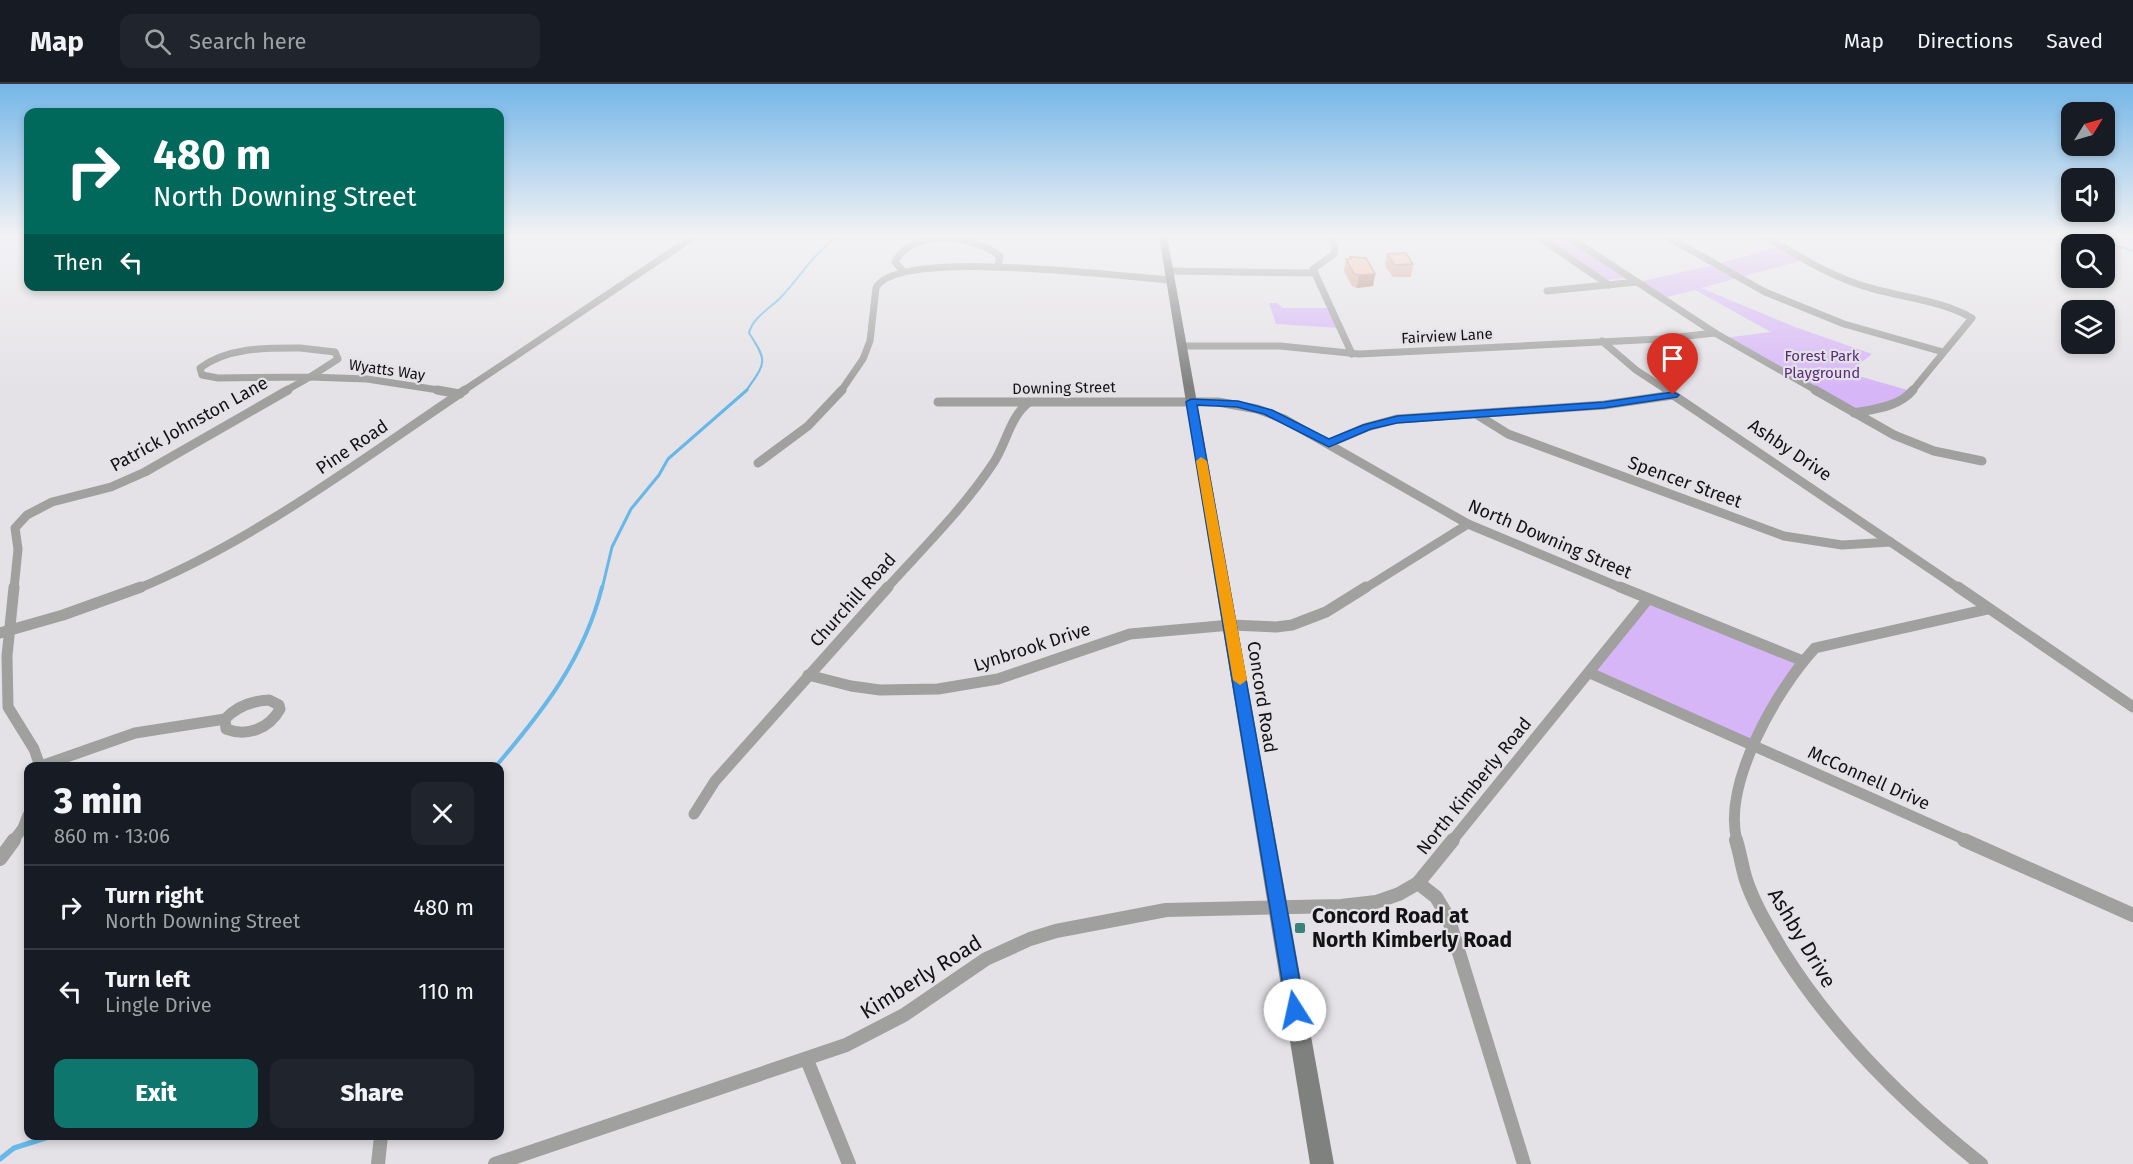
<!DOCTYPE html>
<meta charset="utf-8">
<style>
:root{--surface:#171b24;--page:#20242c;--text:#f1f3f6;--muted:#9ea1a6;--line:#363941;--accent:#0f766e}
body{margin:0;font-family:"Fira Sans",sans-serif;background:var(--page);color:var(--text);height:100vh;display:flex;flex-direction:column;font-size:22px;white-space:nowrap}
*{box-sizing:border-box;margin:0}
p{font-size:20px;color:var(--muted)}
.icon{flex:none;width:33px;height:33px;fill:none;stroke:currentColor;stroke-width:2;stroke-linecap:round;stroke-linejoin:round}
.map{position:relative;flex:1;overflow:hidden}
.panel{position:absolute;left:24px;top:678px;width:480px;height:378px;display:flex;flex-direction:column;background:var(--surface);border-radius:12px;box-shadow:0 3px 9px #0003}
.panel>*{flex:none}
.top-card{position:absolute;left:24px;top:24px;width:480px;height:183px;border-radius:12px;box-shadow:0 3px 9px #0003;background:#00695c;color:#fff;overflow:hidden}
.needle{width:39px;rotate:53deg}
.tools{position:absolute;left:2061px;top:18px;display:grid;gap:12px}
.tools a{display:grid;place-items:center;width:54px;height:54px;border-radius:12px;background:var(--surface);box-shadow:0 3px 9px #0003;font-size:30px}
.pin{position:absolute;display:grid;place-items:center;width:51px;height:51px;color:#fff;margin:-62px -26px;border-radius:50% 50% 50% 0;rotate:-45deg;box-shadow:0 0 6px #0007}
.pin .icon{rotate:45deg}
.me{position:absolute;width:66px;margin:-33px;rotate:350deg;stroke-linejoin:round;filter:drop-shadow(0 0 4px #0008)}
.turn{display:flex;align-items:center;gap:21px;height:126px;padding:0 30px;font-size:27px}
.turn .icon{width:78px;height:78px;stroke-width:2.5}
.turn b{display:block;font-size:42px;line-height:51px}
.then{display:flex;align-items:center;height:57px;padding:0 30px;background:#0003;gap:12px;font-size:22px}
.round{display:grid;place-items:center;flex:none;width:63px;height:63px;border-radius:12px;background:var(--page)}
.headline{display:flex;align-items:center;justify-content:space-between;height:102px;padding:0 30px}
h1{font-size:36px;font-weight:800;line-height:45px}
.primary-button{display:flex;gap:12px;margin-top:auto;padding:12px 30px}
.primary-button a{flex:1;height:69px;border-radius:12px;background:var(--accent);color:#fff;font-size:24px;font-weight:800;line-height:69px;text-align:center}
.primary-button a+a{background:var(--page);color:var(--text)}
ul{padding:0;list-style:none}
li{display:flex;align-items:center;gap:18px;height:84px;padding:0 30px;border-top:2px solid var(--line)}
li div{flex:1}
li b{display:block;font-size:22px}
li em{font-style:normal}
header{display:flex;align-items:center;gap:36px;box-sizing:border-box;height:84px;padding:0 30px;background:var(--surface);border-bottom:2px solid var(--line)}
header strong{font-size:28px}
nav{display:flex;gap:33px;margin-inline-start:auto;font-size:21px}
.search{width:420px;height:54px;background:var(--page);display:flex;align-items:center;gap:15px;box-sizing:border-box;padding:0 21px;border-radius:12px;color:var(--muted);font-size:22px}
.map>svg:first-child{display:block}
</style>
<header>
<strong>Map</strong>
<div class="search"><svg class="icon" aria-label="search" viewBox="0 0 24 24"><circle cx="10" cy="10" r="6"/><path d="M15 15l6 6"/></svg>Search here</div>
<nav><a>Map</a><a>Directions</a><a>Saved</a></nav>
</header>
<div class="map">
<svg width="2133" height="1080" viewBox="0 0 2133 1080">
<rect width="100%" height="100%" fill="#e4e2e6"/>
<polygon fill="#ead1da" points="2010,152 2133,152 2133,153 2105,165 2104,160 2072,160 2071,166"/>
<g fill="#d7b6f7">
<polygon points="1541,152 1563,152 1625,194 1608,196"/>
<polygon points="1781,162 1803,176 1701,204 1795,243 1872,270 1848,289 1911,307 1907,312 1854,328 1725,254 1771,248 1695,206 1663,214 1638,198 1714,181"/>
<polygon points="1269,219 1277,219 1283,224 1330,224 1339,244 1276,240"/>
<polygon points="1649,516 1799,577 1752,660 1592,589"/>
</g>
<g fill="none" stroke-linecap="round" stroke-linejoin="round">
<g stroke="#67b8e8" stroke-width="2">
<polyline points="2085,152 2133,167"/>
<path d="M746,307C765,279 769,279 749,249C753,232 773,223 783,211C802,190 815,168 838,152"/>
</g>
<polyline stroke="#67b8e8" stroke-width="3" points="602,505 612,463 631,425 659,391 668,375 747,306"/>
<path stroke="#67b8e8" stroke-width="4" d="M496,682C543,627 584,575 602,503"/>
<polyline stroke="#67b8e8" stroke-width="5" points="0,1075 14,1064 52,1052"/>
<g stroke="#a0a19f" stroke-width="7">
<polyline points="1330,152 1335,165 1334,170 1313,185 1352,270"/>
<polyline points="1537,152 1609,201"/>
<polyline points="1567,152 1715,249 1817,307"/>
<polyline points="1666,152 1765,208 1844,240 1943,268"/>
<path d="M1765,152C1800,173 1834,195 1874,205C1907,214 1942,217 1972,234L1912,307"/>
<path d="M903,187L895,178C912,144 974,151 1000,172L998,183"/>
<polyline points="1169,187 1314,189"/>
<polyline points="1547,207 1637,198"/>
<polyline points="1602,257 1636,286 1668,307"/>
<polyline points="1182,262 1280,262 1359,270 1660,255 1715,249"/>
<path d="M300,264L335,268L338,275L310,293L218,294L202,291L200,284C228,263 266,264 300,264Z"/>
<polyline points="310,293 367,295 445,307"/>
<polyline points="285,307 310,293"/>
<polyline points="463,307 695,152"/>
<path d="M841,307L863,275L870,257L876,204C896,163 1124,193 1170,196"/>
</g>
<g stroke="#a0a19f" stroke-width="9">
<polyline points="437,306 460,310"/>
<polyline points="1666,306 1960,505"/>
<polyline points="1815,306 1894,351 1934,367 1982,377"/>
<polyline points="938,318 1218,318 1257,325 1284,335 1468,440 1624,505"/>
<path d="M1854,329C1875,325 1899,323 1913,306"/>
<polyline points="1476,330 1508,350 1784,452 1842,461 1891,458"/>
<polyline points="1329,359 1367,343 1397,335 1604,321 1673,311"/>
<polyline points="758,379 808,342 842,306"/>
<polyline points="14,505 18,465 15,444 27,431 52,418 111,403 145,388 288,306"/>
<path d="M137,505C256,456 359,377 465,306"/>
<path d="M886,505C923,464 964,424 994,378C1006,360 1010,333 1028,319"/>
<polyline points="1364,505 1468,440"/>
</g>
<g stroke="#a0a19f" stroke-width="11">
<polyline points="14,503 7,572 8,623 34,665 40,682"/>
<polyline points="1620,503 1803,577"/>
<polyline points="1958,503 2133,623"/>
<polyline points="0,549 63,531 141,503"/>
<polyline points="1590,589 1968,757"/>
<polyline points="808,591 851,602 880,606 938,605 998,595 1130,550 1231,541 1276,543 1292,541 1326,528 1366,503"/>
<path d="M269,616L279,621L280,625C269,645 247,653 226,645L225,635C237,622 252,617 269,616Z"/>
<polyline points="41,682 135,649 225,635"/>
<polyline points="694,730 715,697 888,503"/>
<polyline points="13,757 23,744 28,731"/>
<polyline points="1452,757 1648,515"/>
<path d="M1737,757C1722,700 1777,605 1815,564L1988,525"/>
</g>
<g stroke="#a0a19f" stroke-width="14">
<path d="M1736,756C1740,769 1742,783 1746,796C1754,820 1768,843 1781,865C1833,949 1904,1019 1981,1080"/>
<polyline points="1964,756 2133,831"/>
<polyline points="0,775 14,756"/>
<polyline points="1418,799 1436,813 1448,833 1524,1080"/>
<polyline points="807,976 849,1080"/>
<polyline points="378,1080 381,1052"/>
<polyline points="495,1080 846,961 904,931 986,875 1030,855 1056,847 1166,826 1341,822 1376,818 1399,810 1418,799 1453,756"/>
</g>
<polygon fill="#7f817f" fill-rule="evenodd" points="1159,152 1167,152 1334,1080 1310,1080"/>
</g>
<g fill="#d9a08a">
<polygon points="1387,170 1413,180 1411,193 1393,193 1385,182"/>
<polygon points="1350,173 1375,190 1373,202 1357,204 1352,202 1344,187 1346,175 1349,175"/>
</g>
<polygon fill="#b08270" points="1375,190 1373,202 1357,204 1359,191"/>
<g fill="#fcbaa0" stroke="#b08270" stroke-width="1.5">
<polygon points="1406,169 1413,180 1395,181 1387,170"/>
<polygon points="1350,173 1366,174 1375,190 1359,191 1354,190 1346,175 1351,175"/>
</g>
<linearGradient id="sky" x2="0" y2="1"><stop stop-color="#74b6e8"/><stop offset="0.5" stop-color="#f3f2f4"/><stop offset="1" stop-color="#f3f2f4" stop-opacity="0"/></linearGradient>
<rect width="2133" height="303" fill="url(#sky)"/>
<polygon fill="#1a73e8" stroke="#114b97" stroke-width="1.5" points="1673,308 1679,311 1677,313 1604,324 1397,339 1371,345 1329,363 1264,330 1237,323 1197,321 1305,926 1302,932 1295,935 1288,932 1186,318 1191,315 1238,317 1272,326 1329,355 1363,341 1397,332 1604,318"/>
<polygon fill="#f59e0b" points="1201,373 1207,377 1247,596 1240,601 1233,596 1196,377"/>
<rect fill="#3a817c" stroke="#e4e2e6" stroke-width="2" x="1294" y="838" width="12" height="12" rx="3"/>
<g text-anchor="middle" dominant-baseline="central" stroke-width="4.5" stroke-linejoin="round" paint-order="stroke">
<g font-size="15" fill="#131214" stroke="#e4e2e6">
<text transform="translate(1447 252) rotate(-3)">Fairview Lane</text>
<text transform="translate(387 286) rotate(8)">Wyatts Way</text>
<text transform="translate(1064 304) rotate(-1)">Downing Street</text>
</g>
<g font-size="15" fill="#5a2b7d" stroke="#e4e2e6">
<text x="1822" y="272">Forest Park<tspan x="1822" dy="17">Playground</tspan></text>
</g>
<g font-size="18" fill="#131214" stroke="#e4e2e6">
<text transform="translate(189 340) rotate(-29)">Patrick Johnston Lane</text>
<text transform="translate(352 363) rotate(-34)">Pine Road</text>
<text transform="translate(1790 366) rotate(34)">Ashby Drive</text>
<text transform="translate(1685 398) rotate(20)">Spencer Street</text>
<text transform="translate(1550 455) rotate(23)">North Downing Street</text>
<text transform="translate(853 516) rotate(-48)">Churchill Road</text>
<text transform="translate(1032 563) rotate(-18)">Lynbrook Drive</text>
<text transform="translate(1262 613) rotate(81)">Concord Road</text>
<text transform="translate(1869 694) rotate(24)">McConnell Drive</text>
<text transform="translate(1474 702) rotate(-51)">North Kimberly Road</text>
</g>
<g font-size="21" font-weight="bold" fill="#131214" stroke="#e4e2e6" text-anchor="start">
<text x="1312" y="832">Concord Road at<tspan x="1312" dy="24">North Kimberly Road</tspan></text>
</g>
<g font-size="21" fill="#131214" stroke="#e4e2e6">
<text transform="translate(1802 854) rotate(59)">Ashby Drive</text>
<text transform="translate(921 893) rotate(-32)">Kimberly Road</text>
</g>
</g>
</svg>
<div class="tools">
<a><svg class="needle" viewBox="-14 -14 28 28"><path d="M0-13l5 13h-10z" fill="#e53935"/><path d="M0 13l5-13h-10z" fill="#9ea1a6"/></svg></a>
<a><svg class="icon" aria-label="sound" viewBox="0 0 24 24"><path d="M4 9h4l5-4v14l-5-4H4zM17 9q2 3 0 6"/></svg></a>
<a><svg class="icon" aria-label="search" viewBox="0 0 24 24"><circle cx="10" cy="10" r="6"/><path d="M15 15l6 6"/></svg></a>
<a><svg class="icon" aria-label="layers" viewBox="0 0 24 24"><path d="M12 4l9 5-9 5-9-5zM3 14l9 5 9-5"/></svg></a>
</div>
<div class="pin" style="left:1673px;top:311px;background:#d93025"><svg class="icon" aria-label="arrive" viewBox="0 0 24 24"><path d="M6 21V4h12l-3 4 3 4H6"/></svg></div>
<svg class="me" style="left:1295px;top:926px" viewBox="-20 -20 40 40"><circle r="19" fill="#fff"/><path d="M0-13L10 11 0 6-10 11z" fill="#1a73e8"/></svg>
<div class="top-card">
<div class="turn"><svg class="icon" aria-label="right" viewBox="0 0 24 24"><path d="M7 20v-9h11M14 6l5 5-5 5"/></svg><div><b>480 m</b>North Downing Street</div></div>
<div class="then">Then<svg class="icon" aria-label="left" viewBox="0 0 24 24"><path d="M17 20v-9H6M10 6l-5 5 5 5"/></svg></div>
</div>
<section class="panel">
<div class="headline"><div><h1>3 min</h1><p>860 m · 13:06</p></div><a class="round"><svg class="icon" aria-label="close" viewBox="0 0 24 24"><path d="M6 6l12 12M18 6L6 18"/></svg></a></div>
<ul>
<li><svg class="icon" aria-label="right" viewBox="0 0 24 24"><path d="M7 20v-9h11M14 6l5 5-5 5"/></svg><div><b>Turn right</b><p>North Downing Street</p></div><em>480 m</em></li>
<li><svg class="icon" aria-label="left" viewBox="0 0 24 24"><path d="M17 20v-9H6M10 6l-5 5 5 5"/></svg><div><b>Turn left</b><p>Lingle Drive</p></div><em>110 m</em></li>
</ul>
<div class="primary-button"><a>Exit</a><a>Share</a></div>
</section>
</div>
